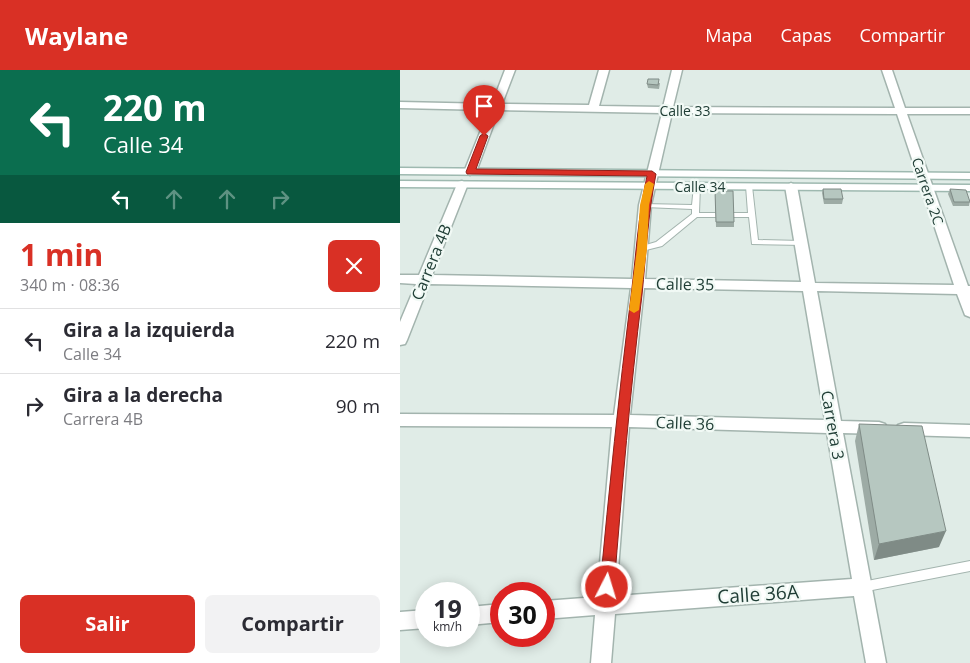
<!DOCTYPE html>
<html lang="es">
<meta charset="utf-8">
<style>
:root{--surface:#fff;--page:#f2f2f3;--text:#2b2b33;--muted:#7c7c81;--line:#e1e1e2;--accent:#d93025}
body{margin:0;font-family:"Open Sans",sans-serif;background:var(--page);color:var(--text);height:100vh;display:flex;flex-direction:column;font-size:19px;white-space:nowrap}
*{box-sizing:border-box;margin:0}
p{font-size:16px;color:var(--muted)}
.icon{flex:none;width:28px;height:28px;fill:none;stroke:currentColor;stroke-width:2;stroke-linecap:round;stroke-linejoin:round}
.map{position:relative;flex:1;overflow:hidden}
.drawer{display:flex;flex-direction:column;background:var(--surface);width:400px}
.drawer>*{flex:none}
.guide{background:#0b6e4f;color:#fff;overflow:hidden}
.speed{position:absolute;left:15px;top:512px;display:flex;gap:10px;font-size:25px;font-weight:700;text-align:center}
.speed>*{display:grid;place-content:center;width:65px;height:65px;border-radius:50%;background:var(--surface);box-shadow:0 2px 12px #0003;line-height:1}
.speed small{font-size:12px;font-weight:400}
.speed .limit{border:8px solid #d22;background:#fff;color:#111}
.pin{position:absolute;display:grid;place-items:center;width:42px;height:42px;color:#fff;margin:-51px -21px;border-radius:50% 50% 50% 0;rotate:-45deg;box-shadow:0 0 5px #0007}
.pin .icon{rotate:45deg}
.me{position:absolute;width:55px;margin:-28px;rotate:5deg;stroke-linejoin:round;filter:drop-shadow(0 0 4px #0008)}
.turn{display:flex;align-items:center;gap:18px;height:105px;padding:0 20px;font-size:22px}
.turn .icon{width:65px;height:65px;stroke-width:2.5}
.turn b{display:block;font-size:35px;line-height:42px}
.lanes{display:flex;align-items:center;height:48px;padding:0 20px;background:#0003;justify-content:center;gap:25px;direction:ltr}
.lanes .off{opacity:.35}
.round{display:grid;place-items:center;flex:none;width:52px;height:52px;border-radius:8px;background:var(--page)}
.headline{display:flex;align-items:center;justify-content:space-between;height:85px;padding:0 20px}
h1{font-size:30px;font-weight:700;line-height:38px;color:var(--accent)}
.action{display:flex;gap:10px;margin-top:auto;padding:10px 20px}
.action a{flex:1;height:58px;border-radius:8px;background:var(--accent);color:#fff;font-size:20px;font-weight:700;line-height:58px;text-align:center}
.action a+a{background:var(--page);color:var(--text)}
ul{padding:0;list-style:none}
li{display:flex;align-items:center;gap:15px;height:65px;padding:0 20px;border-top:1px solid var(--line)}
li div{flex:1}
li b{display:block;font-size:19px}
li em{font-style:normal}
header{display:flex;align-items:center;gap:30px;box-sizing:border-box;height:70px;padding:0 25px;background:var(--accent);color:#fff}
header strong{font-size:24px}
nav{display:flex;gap:28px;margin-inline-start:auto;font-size:18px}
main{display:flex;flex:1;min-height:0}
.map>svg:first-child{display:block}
</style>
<header>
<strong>Waylane</strong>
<nav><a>Mapa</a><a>Capas</a><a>Compartir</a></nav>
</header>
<main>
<section class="drawer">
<div class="guide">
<div class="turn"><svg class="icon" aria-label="left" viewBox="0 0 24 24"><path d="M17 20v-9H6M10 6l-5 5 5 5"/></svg><div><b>220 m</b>Calle 34</div></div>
<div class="lanes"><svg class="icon" aria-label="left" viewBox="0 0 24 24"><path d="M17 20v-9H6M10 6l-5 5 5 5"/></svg><svg class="icon off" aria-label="ahead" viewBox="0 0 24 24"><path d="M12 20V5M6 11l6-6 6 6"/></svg><svg class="icon off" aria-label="ahead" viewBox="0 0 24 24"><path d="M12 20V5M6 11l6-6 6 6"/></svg><svg class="icon off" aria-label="right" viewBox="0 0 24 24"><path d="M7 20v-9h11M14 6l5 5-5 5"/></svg></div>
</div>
<div class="headline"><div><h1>1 min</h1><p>340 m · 08:36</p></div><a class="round" style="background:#d93025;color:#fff"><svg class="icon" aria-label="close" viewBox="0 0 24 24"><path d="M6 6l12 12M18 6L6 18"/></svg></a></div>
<ul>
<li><svg class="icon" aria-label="left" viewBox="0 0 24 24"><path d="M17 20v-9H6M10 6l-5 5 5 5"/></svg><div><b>Gira a la izquierda</b><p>Calle 34</p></div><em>220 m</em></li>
<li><svg class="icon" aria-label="right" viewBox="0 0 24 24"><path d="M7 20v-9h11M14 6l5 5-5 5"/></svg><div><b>Gira a la derecha</b><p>Carrera 4B</p></div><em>90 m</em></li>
</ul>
<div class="action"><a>Salir</a><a>Compartir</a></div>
</section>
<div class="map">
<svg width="570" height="593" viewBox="0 0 570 593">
<rect width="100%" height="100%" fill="#e0ece7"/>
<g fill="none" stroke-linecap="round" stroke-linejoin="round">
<g stroke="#a3b4ae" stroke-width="2">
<g id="lane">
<polygon points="297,114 300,116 299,143 315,143 319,145 318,147 297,147 262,176 242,181 239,181 239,177 256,172 292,144 292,139 245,137 243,136 243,134 292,135 294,116"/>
<polygon points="349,114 352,116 358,170 401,171 404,171 404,175 352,174 349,147 334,147 330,145 334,143 348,143 346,116"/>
<polygon points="570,491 570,501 462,522 458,521 456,517 458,513 462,512"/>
</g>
</g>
<g stroke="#a3b4ae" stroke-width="3">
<g id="street">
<path d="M105,0H115L102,34L189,35L199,0H209L199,36L263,37L272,0H282L273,37L495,38L482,0H492L505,38H570V44H507L568,216H570V247L565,245L557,224L417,221L441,351L479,352L485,354L487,358L485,362L479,364L443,363L486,593H466L454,526L215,544L211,593H191L195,545L144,549V531L197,527L212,357L0,356V344L214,345L231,218L29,214L7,270L5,274L0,275V252L16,214L0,213V205H19L58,112L62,111L68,114L32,205L232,209L239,135L262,43L99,40L76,102L70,105L64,102L89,40L0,38V32L92,34ZM272,43L497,44L554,215L415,213L397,116L391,113L385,116L401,212L245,209L251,135ZM244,218L403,221L425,350L230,345ZM229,357L427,363L452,509L216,526Z"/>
<polygon points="504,353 570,355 570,367 504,365 498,363 496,359 498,355"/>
<polygon points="101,534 101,552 69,555 69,537"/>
<polygon points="26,540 26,558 0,560 0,542"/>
</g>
</g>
<g stroke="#9eb9b0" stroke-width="3">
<g id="secondary">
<polygon points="0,98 570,103 570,109 0,104"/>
<polygon points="0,111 570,115 570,121 0,117"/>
</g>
</g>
<use href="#lane" fill="#fff" fill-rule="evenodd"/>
<use href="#street" fill="#fff" fill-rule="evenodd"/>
<use href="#secondary" fill="#fff" fill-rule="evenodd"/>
</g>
<g fill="#9daba5">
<polygon points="260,13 259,19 248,18 247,14"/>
<polygon points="423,119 443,129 442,134 424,134 422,123"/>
<polygon points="550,119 570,130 569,136 553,136 548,124"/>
<polygon points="315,121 334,152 334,157 316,157"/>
<polygon points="459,354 539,477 474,490 455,371"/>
</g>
<polygon fill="#7f8b86" points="546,461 539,477 474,490 479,474"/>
<g fill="#b6c7c0" stroke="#7f8b86">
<polygon points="248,9 259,9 258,15 247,14"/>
<polygon points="423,119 441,119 443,129 424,129"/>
<polygon points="550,119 566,120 570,132 554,132"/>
<polygon points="315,121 333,121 334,152 316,152"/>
<polygon points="459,354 522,356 546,461 479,474"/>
</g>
<path fill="#d93025" stroke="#8d1f18" d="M84,63L88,66L76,99L252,101L256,104C248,144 246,184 242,225C230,322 222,419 214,517L212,521L207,523L202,521L200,517C209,420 219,323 231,226C236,186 238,146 247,106L67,104L66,102L80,66Z"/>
<polygon fill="#f59e0b" points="249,111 254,114 249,135 247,179 239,240 234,243 229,240 237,179 240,135 245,114"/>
<g text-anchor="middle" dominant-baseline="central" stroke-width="4.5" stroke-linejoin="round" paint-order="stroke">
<g font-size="14" fill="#203e36" stroke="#f1f9f5">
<text x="285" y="40">Calle 33</text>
<text x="300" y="116">Calle 34</text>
<text transform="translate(528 121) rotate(71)">Carrera 2C</text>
</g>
<g font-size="16" fill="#203e36" stroke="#f1f9f5">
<text transform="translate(31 192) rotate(-68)">Carrera 4B</text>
<text transform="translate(285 214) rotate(1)">Calle 35</text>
<text transform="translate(285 353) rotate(2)">Calle 36</text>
<text transform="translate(433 355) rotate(80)">Carrera 3</text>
</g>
<g font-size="19" fill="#203e36" stroke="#f1f9f5">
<text transform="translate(358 524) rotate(-4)">Calle 36A</text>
</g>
</g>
</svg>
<div class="speed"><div>19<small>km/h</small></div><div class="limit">30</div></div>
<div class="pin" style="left:84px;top:66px;background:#d93025"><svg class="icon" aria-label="arrive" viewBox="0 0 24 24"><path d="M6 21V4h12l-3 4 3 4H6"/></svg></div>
<svg class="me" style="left:207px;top:517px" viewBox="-20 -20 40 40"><circle r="17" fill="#d93025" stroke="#fff" stroke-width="3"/><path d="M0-11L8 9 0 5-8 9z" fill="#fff"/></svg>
</div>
</main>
